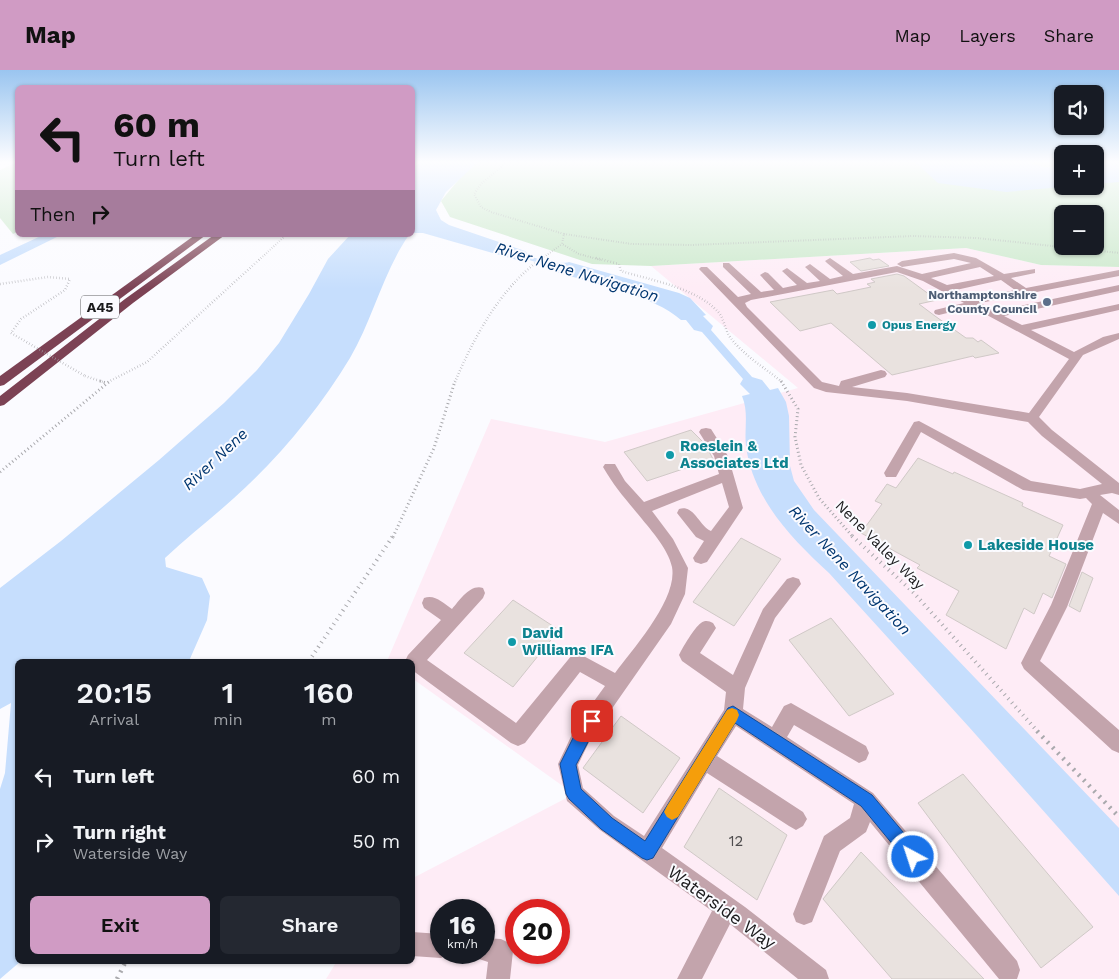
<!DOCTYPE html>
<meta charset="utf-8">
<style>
:root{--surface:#171b24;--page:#242831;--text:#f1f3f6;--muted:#9ea1a6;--accent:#d09bc4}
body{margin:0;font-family:"Work Sans",sans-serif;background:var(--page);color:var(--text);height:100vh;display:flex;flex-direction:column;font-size:19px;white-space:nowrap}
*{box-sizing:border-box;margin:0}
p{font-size:16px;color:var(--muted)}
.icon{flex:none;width:28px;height:28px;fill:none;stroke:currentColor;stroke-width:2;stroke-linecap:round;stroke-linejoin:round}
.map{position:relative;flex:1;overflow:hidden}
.side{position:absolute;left:15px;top:589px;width:400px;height:305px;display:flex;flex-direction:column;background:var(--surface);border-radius:8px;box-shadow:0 1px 4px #0004}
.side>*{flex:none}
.guide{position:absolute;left:15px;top:15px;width:400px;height:152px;border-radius:8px;box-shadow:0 1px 4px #0004;background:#d09bc4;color:#111;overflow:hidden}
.fabs{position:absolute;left:1054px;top:15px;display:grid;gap:10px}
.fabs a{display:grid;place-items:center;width:50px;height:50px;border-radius:8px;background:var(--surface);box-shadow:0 1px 4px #0004;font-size:25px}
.speed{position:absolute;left:430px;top:829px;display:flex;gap:10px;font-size:25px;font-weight:700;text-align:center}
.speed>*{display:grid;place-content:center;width:65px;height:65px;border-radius:50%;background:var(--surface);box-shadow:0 1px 4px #0004;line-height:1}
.speed small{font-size:12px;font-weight:400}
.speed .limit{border:8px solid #d22;background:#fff;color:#111}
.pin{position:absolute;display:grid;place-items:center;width:42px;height:42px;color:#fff;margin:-21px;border-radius:10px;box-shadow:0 2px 8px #0006}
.me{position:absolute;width:55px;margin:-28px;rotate:320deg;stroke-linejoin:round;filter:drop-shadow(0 0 4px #0008)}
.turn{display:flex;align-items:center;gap:18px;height:105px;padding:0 15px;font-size:22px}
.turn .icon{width:65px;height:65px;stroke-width:2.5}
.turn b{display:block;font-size:35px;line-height:42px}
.then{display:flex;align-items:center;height:48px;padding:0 15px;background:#0003;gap:10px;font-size:19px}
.eta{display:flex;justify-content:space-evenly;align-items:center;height:85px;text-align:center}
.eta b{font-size:30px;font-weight:600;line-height:35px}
.primary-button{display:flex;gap:10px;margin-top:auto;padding:10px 15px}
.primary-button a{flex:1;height:58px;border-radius:8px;background:var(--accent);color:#111;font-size:20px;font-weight:600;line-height:58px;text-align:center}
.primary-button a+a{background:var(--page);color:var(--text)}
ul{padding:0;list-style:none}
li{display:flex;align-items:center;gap:15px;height:65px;padding:0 15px}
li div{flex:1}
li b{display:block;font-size:19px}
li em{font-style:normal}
header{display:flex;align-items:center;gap:30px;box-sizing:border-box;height:70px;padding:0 25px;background:var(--accent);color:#111}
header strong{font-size:24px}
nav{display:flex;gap:28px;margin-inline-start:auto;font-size:18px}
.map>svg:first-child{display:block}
</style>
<header>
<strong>Map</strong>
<nav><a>Map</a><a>Layers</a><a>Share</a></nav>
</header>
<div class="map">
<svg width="1119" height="909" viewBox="0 0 1119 909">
<rect width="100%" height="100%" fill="#fbfbff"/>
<path fill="#feecf6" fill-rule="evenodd" d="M966,178L1041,195L1119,197V909H326L337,891H412L413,808L574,724L413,609L412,591H387L491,349L605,372L798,318L651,196ZM441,840H484V882H441ZM516,840H559V882H516Z"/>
<g fill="#cce9cc" fill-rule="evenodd">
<polygon points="17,92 17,162 13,164 0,148 0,100"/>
<path d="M478,92H1062V116H1095V92H1119V197L1041,195L966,178L651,196L592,194L450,147L441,131L465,102ZM1062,144H1095V176H1062Z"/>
</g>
<g fill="#c6defd">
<path d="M420,92H478L446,122L436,140L441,150L449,155L525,181C531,190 559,195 569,192L679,223L690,228L706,245L703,246L713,256L711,260L752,307L762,310L770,320L778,318L786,332L789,346L790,396L794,411L814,440L1119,758V826L969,657L829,503C791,468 753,429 746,376C744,359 749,343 742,326L750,324L740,314L743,309L702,262L694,260L686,250H681C655,226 592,213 556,202L555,198L526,189L517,190L423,163H413V98Z"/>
<polygon points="915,92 1027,92 1044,97 1062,97 1062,116 1074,116 1006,122 938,113"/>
<polygon points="1095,92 1119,92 1119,112 1095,114"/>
<polygon points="43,165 61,165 0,195 0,185"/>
<path d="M350,165H409C383,202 373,249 350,288C319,339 279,388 234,428C211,449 187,467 165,488L166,497L202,508L210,526L207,550L189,591H18V891H21L0,909V719L5,703L11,633L0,639V518L61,471L159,390L224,333L257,300L279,273L309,224L328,189Z"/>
</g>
<g fill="#e9e2df" stroke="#d0c9c7">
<polygon points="870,188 873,190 879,189 889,196 861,201 850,192"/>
<polygon points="897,204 904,206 937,230 919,234 935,246 966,268 973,268 978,272 981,270 999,283 975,288 973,286 892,305 831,253 800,261 770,232 833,220 837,224 871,217 867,214 875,212 871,209"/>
<polygon points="691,360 705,374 713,389 647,411 624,382"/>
<polygon points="918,388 953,404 954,402 1023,433 1022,436 1063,455 1049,486 1066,494 1052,528 1043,523 1034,544 1024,538 1006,579 946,545 959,521 917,498 920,495 861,463 882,434 875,431 887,414 896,418"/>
<polygon points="741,468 781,489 734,556 693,532"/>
<polygon points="1082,502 1093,508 1080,542 1069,536"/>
<polygon points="513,530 559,560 513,617 464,583"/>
<polygon points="831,548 894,624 849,646 789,570"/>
<polygon points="621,646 680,688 643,743 583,698"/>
<polygon points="963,704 1093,857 1041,898 918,733"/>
<polygon points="719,718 787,765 757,830 684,777"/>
<polygon points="861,782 984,909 892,909 823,829"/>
</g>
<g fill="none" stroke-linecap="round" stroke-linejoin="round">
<g stroke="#a9a9ad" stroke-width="2" stroke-dasharray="0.5 2" stroke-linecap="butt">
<polyline points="507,92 481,114 474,124 481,137 491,142 564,164 562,174 579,184 601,190"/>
<polyline points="564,164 632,174 691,175 913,166 977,168 1119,183"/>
<polyline points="259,190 286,165"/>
<polyline points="540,190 562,174"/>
</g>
<g stroke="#a9a9ad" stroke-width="2.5" stroke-dasharray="0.5 2.5" stroke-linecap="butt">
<path d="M596,188L619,194L621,201C650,210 698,218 719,243C724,249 725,260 730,267C743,285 765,298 782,312"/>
<polyline points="0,214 48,207 70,209 65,220 21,249 11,263"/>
<polyline points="85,306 103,312"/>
<polyline points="108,312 147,292 261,188"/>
<path d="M455,312C474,267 501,217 542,188"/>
</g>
<g stroke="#a9a9ad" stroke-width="3" stroke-dasharray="1 3" stroke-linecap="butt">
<polyline points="100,311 106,313"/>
<polyline points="781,311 798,339 795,367 801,395 819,428 853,467"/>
<polyline points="0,402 110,311"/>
<polyline points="393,467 434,378 455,311"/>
</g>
<g stroke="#a9a9ad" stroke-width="4" stroke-dasharray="1 4.5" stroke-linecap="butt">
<polyline points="852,466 914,523 1039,663"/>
<polyline points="309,591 393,466"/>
</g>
<g stroke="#a9a9ad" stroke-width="4.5" stroke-dasharray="2 5.5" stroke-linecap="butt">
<polyline points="1037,661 1119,747"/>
<polyline points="117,909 126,891"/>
</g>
<g fill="#c3a4ac" fill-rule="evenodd">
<path d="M954,183L976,188L1004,204L1035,199V203L1011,208L1026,218L1119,200V206L980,233L996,241L1119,215V221L1004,246L1022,255L1119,234V240L1031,260L1074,282L1103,267L1119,263V269L1083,285L1039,347L1052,360L1119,413V425L1112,423L1100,425L1119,440V454L1103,443L1067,537L1040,591L1119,660V683L1112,680L1024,599L1021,593L1051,535L1092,434L1086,428L1080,429L1023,420L921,362L896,407H886L884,403L914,352L919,351L1031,411L1080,419L1102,414L1042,366L1028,352L907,331L826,322L814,318L699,199L701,197H707L738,227L751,224L723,197V193H729L761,222L774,220L760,205L765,202L768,203L783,218L797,215L782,201L787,198L807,213L820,211L805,197L810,194L830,209L843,206L827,193L825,191L830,188L853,204L897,196L922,204L971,193L954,189L902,197L897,194L902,191ZM980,197L994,206L947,215L931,208ZM897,202L923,211L964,233L935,240L934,242L935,244L939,245L972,237L1069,289L1029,343L907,323L852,317L885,307L887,304L885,301L881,300L841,311L839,316L822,312L747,237L745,233L751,230ZM1001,210L1015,220L972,229L956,220Z"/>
<path d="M706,358L711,359L728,386L743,438L707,492L701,494L695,492L693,488L704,471L696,467L677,443L679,439C694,434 699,456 711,461L729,437L722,413L652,441L673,469L688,498L685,524L671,554L590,670L578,695L583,718L614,746L644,766L724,640L726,622L682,591L679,585C683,577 694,558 701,553C705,550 709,551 713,553L716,558L700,583L733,605L763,539L787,509L793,507L799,509L801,514L775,548L745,618L743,639L772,657L784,636L791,633L866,676L869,683L866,690L859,693L794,655L787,667L873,723L1017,891L1020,900L1017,909H999L870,752L866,762L840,781L812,852L804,855L796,852L793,844L824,766L850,748L854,734L736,656L717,686L803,742L807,749L803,756L796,760L789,756L707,703L662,778L745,837L826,900L829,909H798L730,854L702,909H677L712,841L600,760L567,731L558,694L576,656L605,616L580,602L525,673L518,676L511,673L412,600V591H405L408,585L441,550L424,538L422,533L424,528C435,524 443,533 452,539C460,530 470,514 483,518L485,523L483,528L427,590L516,653L572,585L578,583L615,603C633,579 678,529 672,497C668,478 649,458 637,443C623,426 614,416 603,397L605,394H615L625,411L644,432L719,404L714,386L699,362L701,359Z"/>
<polygon points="412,862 441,864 441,882 450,882 449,884 441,888 412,886"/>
<polygon points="484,868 501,869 509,873 513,881 510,909 486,909 488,892 476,888 473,882 484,882"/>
</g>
<g fill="#7c4254" fill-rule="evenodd">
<polygon points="195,165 206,165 4,315 0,316 0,306"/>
<polygon points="214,165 225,165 133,233 4,335 0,336 0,326 125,229"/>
</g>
<polyline stroke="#a9a9ad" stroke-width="2.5" stroke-dasharray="0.5 2.5" stroke-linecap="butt" points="11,263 85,306"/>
</g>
<linearGradient id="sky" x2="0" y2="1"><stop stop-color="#9ac5f0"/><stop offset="0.42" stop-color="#fdfdff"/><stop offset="1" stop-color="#fdfdff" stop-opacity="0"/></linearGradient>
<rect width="1119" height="219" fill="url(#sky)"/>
<polygon fill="#1a73e8" stroke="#114b97" points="733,636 872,725 919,781 922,787 919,793 913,795 908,793 861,736 735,653 653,788 647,790 642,788 601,759 569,729 566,724 560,694 578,658 587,646 592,644 597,646 599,651 576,695 581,719 612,748 645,771 728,638"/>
<polygon fill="#f59e0b" points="732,638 737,640 739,645 737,650 678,747 672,750 667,747 664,742 667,736 727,640"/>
<circle fill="#5c6f8a" stroke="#fbfbff" stroke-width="2" cx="1047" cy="232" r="5"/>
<g fill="#0f9aa8" stroke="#fbfbff" stroke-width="2">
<circle cx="872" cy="255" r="5"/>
<circle cx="670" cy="385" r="5"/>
<circle cx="968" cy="475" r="5"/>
<circle cx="512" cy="572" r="5"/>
</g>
<g text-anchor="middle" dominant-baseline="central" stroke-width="4" stroke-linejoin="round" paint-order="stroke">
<g font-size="12" font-weight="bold" fill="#4e5e75" stroke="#fbfbff" text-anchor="end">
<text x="1037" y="225">Northamptonshire<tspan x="1037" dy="14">County Council</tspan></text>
</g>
<g font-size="12" font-weight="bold" fill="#0d838f" stroke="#fbfbff" text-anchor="start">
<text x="882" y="255">Opus Energy</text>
</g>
<rect fill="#fbfbff" stroke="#5e5e60" stroke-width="1" x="81" y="225.5" width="38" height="23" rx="4"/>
<g font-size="14" font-weight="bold" fill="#1a1a1c">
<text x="100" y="237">A45</text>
</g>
<g font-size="15" font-weight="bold" fill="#0d838f" stroke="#fbfbff" text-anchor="start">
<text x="680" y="376">Roeslein &amp;<tspan x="680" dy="17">Associates Ltd</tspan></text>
<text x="978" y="475">Lakeside House</text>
<text x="522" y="563">David<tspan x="522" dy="17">Williams IFA</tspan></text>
</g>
<g font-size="15" fill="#1a1a1c" stroke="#fbfbff">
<text transform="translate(880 475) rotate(45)">Nene Valley Way</text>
</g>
<g font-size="15" fill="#4e4c4d">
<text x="736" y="771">12</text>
</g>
<g font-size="16" font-style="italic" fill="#003670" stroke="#fbfbff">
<text transform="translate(577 202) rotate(17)">River Nene Navigation</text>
<text transform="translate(215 389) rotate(-43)">River Nene</text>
<text transform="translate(850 500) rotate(47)">River Nene Navigation</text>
</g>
<g font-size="18" fill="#1a1a1c" stroke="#fbfbff">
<text transform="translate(722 837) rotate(36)">Waterside Way</text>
</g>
</g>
</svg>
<div class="fabs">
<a><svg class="icon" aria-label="sound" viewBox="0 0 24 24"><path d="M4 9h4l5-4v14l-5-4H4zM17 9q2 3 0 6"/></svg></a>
<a>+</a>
<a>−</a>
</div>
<div class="speed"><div>16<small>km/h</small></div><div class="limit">20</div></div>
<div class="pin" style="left:592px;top:651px;background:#d93025"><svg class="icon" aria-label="arrive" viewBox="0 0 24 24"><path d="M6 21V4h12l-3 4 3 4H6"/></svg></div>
<svg class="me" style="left:913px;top:787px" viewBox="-20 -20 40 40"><circle r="17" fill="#1a73e8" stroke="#fff" stroke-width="3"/><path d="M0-11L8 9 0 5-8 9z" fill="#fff"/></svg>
<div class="guide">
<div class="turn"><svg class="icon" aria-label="left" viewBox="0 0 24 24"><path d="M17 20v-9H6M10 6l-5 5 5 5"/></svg><div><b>60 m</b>Turn left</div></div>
<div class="then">Then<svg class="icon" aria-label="right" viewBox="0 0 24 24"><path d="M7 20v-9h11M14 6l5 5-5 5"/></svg></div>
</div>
<section class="side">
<div class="eta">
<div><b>20:15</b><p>Arrival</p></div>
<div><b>1</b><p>min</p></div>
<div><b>160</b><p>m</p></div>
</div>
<ul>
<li><svg class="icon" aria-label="left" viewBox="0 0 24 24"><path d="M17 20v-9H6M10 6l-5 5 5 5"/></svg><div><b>Turn left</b></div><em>60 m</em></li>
<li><svg class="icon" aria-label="right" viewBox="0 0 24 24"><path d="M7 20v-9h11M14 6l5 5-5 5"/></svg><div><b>Turn right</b><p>Waterside Way</p></div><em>50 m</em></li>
</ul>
<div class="primary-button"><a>Exit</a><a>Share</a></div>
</section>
</div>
